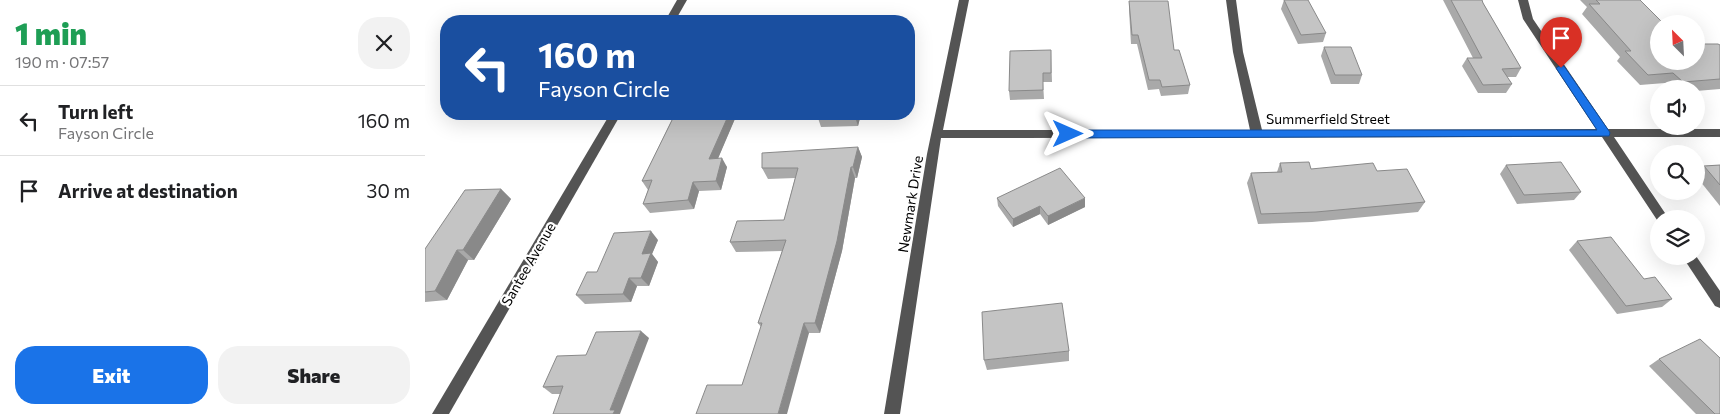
<!DOCTYPE html>
<meta charset="utf-8">
<style>
:root{--surface:#fff;--page:#f2f2f2;--text:#202124;--muted:#757577;--line:#e0e0e0;--accent:#1a73e8}
body{margin:0;font-family:Commissioner,sans-serif;background:var(--page);color:var(--text);height:100vh;display:flex;flex-direction:column;font-size:19px;white-space:nowrap}
*{box-sizing:border-box;margin:0}
p{font-size:16px;color:var(--muted)}
.icon{flex:none;width:28px;height:28px;fill:none;stroke:currentColor;stroke-width:2;stroke-linecap:round;stroke-linejoin:round}
.map{position:relative;flex:1;overflow:hidden}
.drawer{display:flex;flex-direction:column;background:var(--surface);width:425px}
.drawer>*{flex:none}
.hud{position:absolute;left:15px;top:15px;width:475px;height:105px;border-radius:20px;box-shadow:0 5px 20px #0002;background:#1a4fa0;color:#fff;overflow:hidden}
.needle{width:32px;rotate:336deg}
.tools{position:absolute;left:1225px;top:15px;display:grid;gap:10px}
.tools a{display:grid;place-items:center;width:55px;height:55px;border-radius:50%;background:var(--surface);box-shadow:0 5px 20px #0002;font-size:25px}
.pin{position:absolute;display:grid;place-items:center;width:42px;height:42px;color:#fff;margin:-51px -21px;border-radius:50% 50% 50% 0;rotate:-45deg;box-shadow:0 0 5px #0007}
.pin .icon{rotate:45deg}
.me{position:absolute;width:55px;margin:-28px;rotate:90deg;stroke-linejoin:round;filter:drop-shadow(0 0 4px #0008)}
.turn{display:flex;align-items:center;gap:18px;height:105px;padding:0 15px;font-size:22px}
.turn .icon{width:65px;height:65px;stroke-width:2.5}
.turn b{display:block;font-size:35px;line-height:42px}
.round{display:grid;place-items:center;flex:none;width:52px;height:52px;border-radius:20px;background:var(--page)}
.summary{display:flex;align-items:center;justify-content:space-between;height:85px;padding:0 15px}
h1{font-size:30px;font-weight:800;line-height:38px;color:#1e9e55}
.primary-button{display:flex;gap:10px;margin-top:auto;padding:10px 15px}
.primary-button a{flex:1;height:58px;border-radius:20px;background:var(--accent);color:#fff;font-size:20px;font-weight:800;line-height:58px;text-align:center}
.primary-button a+a{background:var(--page);color:var(--text)}
ul{padding:0;list-style:none}
li{display:flex;align-items:center;gap:15px;height:70px;padding:0 15px;border-top:1px solid var(--line)}
li div{flex:1}
li b{display:block;font-size:19px}
li em{font-style:normal}
main{display:flex;flex:1;min-height:0}
.map>svg:first-child{display:block}
</style>
<main>
<section class="drawer">
<div class="summary"><div><h1>1 min</h1><p>190 m · 07:57</p></div><a class="round"><svg class="icon" aria-label="close" viewBox="0 0 24 24"><path d="M6 6l12 12M18 6L6 18"/></svg></a></div>
<ul>
<li><svg class="icon" aria-label="left" viewBox="0 0 24 24"><path d="M17 20v-9H6M10 6l-5 5 5 5"/></svg><div><b>Turn left</b><p>Fayson Circle</p></div><em>160 m</em></li>
<li><svg class="icon" aria-label="arrive" viewBox="0 0 24 24"><path d="M6 21V4h12l-3 4 3 4H6"/></svg><div><b>Arrive at destination</b></div><em>30 m</em></li>
</ul>
<div class="primary-button"><a>Exit</a><a>Share</a></div>
</section>
<div class="map">
<svg width="1295" height="414" viewBox="0 0 1295 414">
<rect width="100%" height="100%" fill="#fff"/>
<g fill="none" stroke-linecap="round" stroke-linejoin="round">
<g fill="#545454" fill-rule="evenodd">
<polygon points="252,0 262,0 250,21 240,21"/>
<polygon points="534,0 544,0 518,130 825,130 808,52 801,0 811,0 818,52 837,130 1171,129 1098,19 1093,0 1103,0 1108,19 1183,129 1295,129 1295,137 1189,137 1244,219 1234,219 1234,223 1177,137 516,138 475,414 459,414 502,154"/>
<polygon points="185,114 196,114 24,414 7,414"/>
<polygon points="1257,256 1271,256 1295,291 1295,308 1290,306"/>
</g>
</g>
<g fill="#a9a9a9">
<polygon points="859,0 901,33 898,42 873,44 856,9"/>
<polygon points="1018,0 1057,0 1058,3 1096,68 1091,77 1082,77 1087,84 1081,93 1053,93 1037,66 1042,58 1048,58"/>
<polygon points="1155,0 1215,0 1234,61 1295,45 1295,89 1271,91 1271,89 1245,89 1240,83 1215,85 1192,61 1195,57 1157,14 1162,7"/>
<polygon points="704,1 749,50 765,85 763,94 736,96 734,89 723,90 712,44 706,44 704,10"/>
<polygon points="899,47 937,75 934,84 906,84 896,56"/>
<polygon points="626,50 627,82 618,82 619,99 585,100 584,91"/>
<polygon points="250,114 312,114 293,158 302,167 296,190 274,191 269,209 225,213 218,204 223,190 217,181"/>
<polygon points="436,114 433,126 396,127 393,118"/>
<polygon points="433,147 437,157 432,178 430,178 417,251 395,333 384,333 317,385 336,327 333,323 357,251 311,252 305,242 359,220 370,178 343,179 337,168"/>
<polygon points="855,163 886,169 952,171 1000,202 993,212 887,222 833,224 822,183 826,173 852,172"/>
<polygon points="1081,165 1156,192 1149,200 1092,204 1075,174"/>
<polygon points="1295,165 1295,206 1271,176 1271,173 1279,166"/>
<polygon points="76,189 86,199 49,260 43,260 22,300 0,302 0,249"/>
<polygon points="572,198 660,207 623,225 615,214 588,227 573,206"/>
<polygon points="233,240 227,254 233,262 224,286 212,286 206,302 160,304 151,295 172,272"/>
<polygon points="1152,241 1219,279 1247,299 1237,307 1192,314 1144,250"/>
<polygon points="224,338 135,394 127,394 118,387 161,355"/>
<polygon points="644,351 644,361 562,370 559,360"/>
<polygon points="1234,359 1295,414 1271,414 1224,366"/>
</g>
<g fill="#898989">
<polygon points="304,114 312,114 289,168 284,159"/>
<polygon points="431,114 436,114 433,126 430,117"/>
<polygon points="433,147 437,157 432,178 428,167"/>
<polygon points="297,158 302,167 296,190 291,181"/>
<polygon points="426,167 430,178 417,251 395,333 390,323"/>
<polygon points="268,182 274,191 269,209 263,200"/>
<polygon points="76,189 86,199 49,260 38,250"/>
<polygon points="660,198 660,207 623,225 623,216"/>
<polygon points="615,206 615,214 588,227 588,219"/>
<polygon points="226,231 233,240 227,254 233,262 224,286 216,278 217,254"/>
<polygon points="32,250 43,260 22,300 10,291"/>
<polygon points="204,278 212,286 206,302 198,294"/>
<polygon points="379,323 384,333 362,414 353,414"/>
<polygon points="216,331 224,338 195,414 188,414 185,410"/>
</g>
<g fill="#c4c4c4" stroke="#898989">
<polygon points="859,0 883,0 901,33 876,35"/>
<polygon points="1026,0 1057,0 1058,3 1096,68 1077,69 1087,84 1058,85 1042,58 1057,58"/>
<polygon points="1171,0 1215,0 1239,24 1234,24 1234,61 1271,61 1271,44 1293,44 1295,45 1295,79 1258,82 1248,73 1223,75 1200,51 1206,51 1164,4 1175,4"/>
<polygon points="704,1 743,1 749,50 754,50 765,85 737,87 735,80 724,80 713,35 707,35"/>
<polygon points="899,47 926,47 937,75 910,75"/>
<polygon points="626,50 626,73 618,73 618,90 584,91 585,51"/>
<polygon points="250,114 304,114 284,159 297,158 291,181 268,182 263,200 218,204 227,180 217,181"/>
<polygon points="394,114 431,114 430,117 393,118"/>
<polygon points="433,147 428,167 426,167 412,241 390,323 379,323 353,414 271,414 282,385 317,385 337,323 333,323 361,240 305,242 312,221 359,220 373,168 337,168 337,153"/>
<polygon points="884,162 886,169 948,163 952,171 982,169 1000,202 891,212 836,214 826,173 857,172 855,163"/>
<polygon points="1136,162 1156,192 1099,195 1081,165"/>
<polygon points="1295,165 1295,185 1279,166"/>
<polygon points="635,168 660,198 623,216 615,206 588,219 572,198"/>
<polygon points="76,189 38,250 32,250 10,291 0,292 0,249 40,190"/>
<polygon points="226,231 217,254 226,253 216,278 204,278 198,294 151,295 162,272 172,272 189,233"/>
<polygon points="1186,237 1219,279 1230,277 1247,299 1201,306 1152,241"/>
<polygon points="637,303 644,351 559,360 557,312"/>
<polygon points="216,331 185,410 190,410 188,414 128,414 138,386 118,387 132,356 161,355 171,332"/>
<polygon points="1275,339 1295,358 1295,414 1290,414 1234,359"/>
</g>
<polygon fill="#1a73e8" stroke="#114b97" points="1136,65 1139,66 1184,131 1185,133 1184,136 643,138 638,134 643,130 1172,130 1131,68"/>
<g text-anchor="middle" dominant-baseline="central" stroke-width="4.5" stroke-linejoin="round" paint-order="stroke">
<g font-size="14" fill="#000" stroke="#fff">
<text x="903" y="118">Summerfield Street</text>
<text transform="translate(485 204) rotate(-81)">Newmark Drive</text>
<text transform="translate(103 264) rotate(-60)">Santee Avenue</text>
</g>
</g>
</svg>
<div class="tools">
<a><svg class="needle" viewBox="-14 -14 28 28"><path d="M0-13l5 13h-10z" fill="#e53935"/><path d="M0 13l5-13h-10z" fill="#757577"/></svg></a>
<a><svg class="icon" aria-label="sound" viewBox="0 0 24 24"><path d="M4 9h4l5-4v14l-5-4H4zM17 9q2 3 0 6"/></svg></a>
<a><svg class="icon" aria-label="search" viewBox="0 0 24 24"><circle cx="10" cy="10" r="6"/><path d="M15 15l6 6"/></svg></a>
<a><svg class="icon" aria-label="layers" viewBox="0 0 24 24"><path d="M12 4l9 5-9 5-9-5zM3 14l9 5 9-5"/></svg></a>
</div>
<div class="pin" style="left:1136px;top:68px;background:#d93025"><svg class="icon" aria-label="arrive" viewBox="0 0 24 24"><path d="M6 21V4h12l-3 4 3 4H6"/></svg></div>
<svg class="me" style="left:643px;top:134px" viewBox="-20 -20 40 40"><path d="M0-17L14 15 0 8-14 15z" fill="#1a73e8" stroke="#fff" stroke-width="4"/></svg>
<div class="hud">
<div class="turn"><svg class="icon" aria-label="left" viewBox="0 0 24 24"><path d="M17 20v-9H6M10 6l-5 5 5 5"/></svg><div><b>160 m</b>Fayson Circle</div></div>
</div>
</div>
</main>
